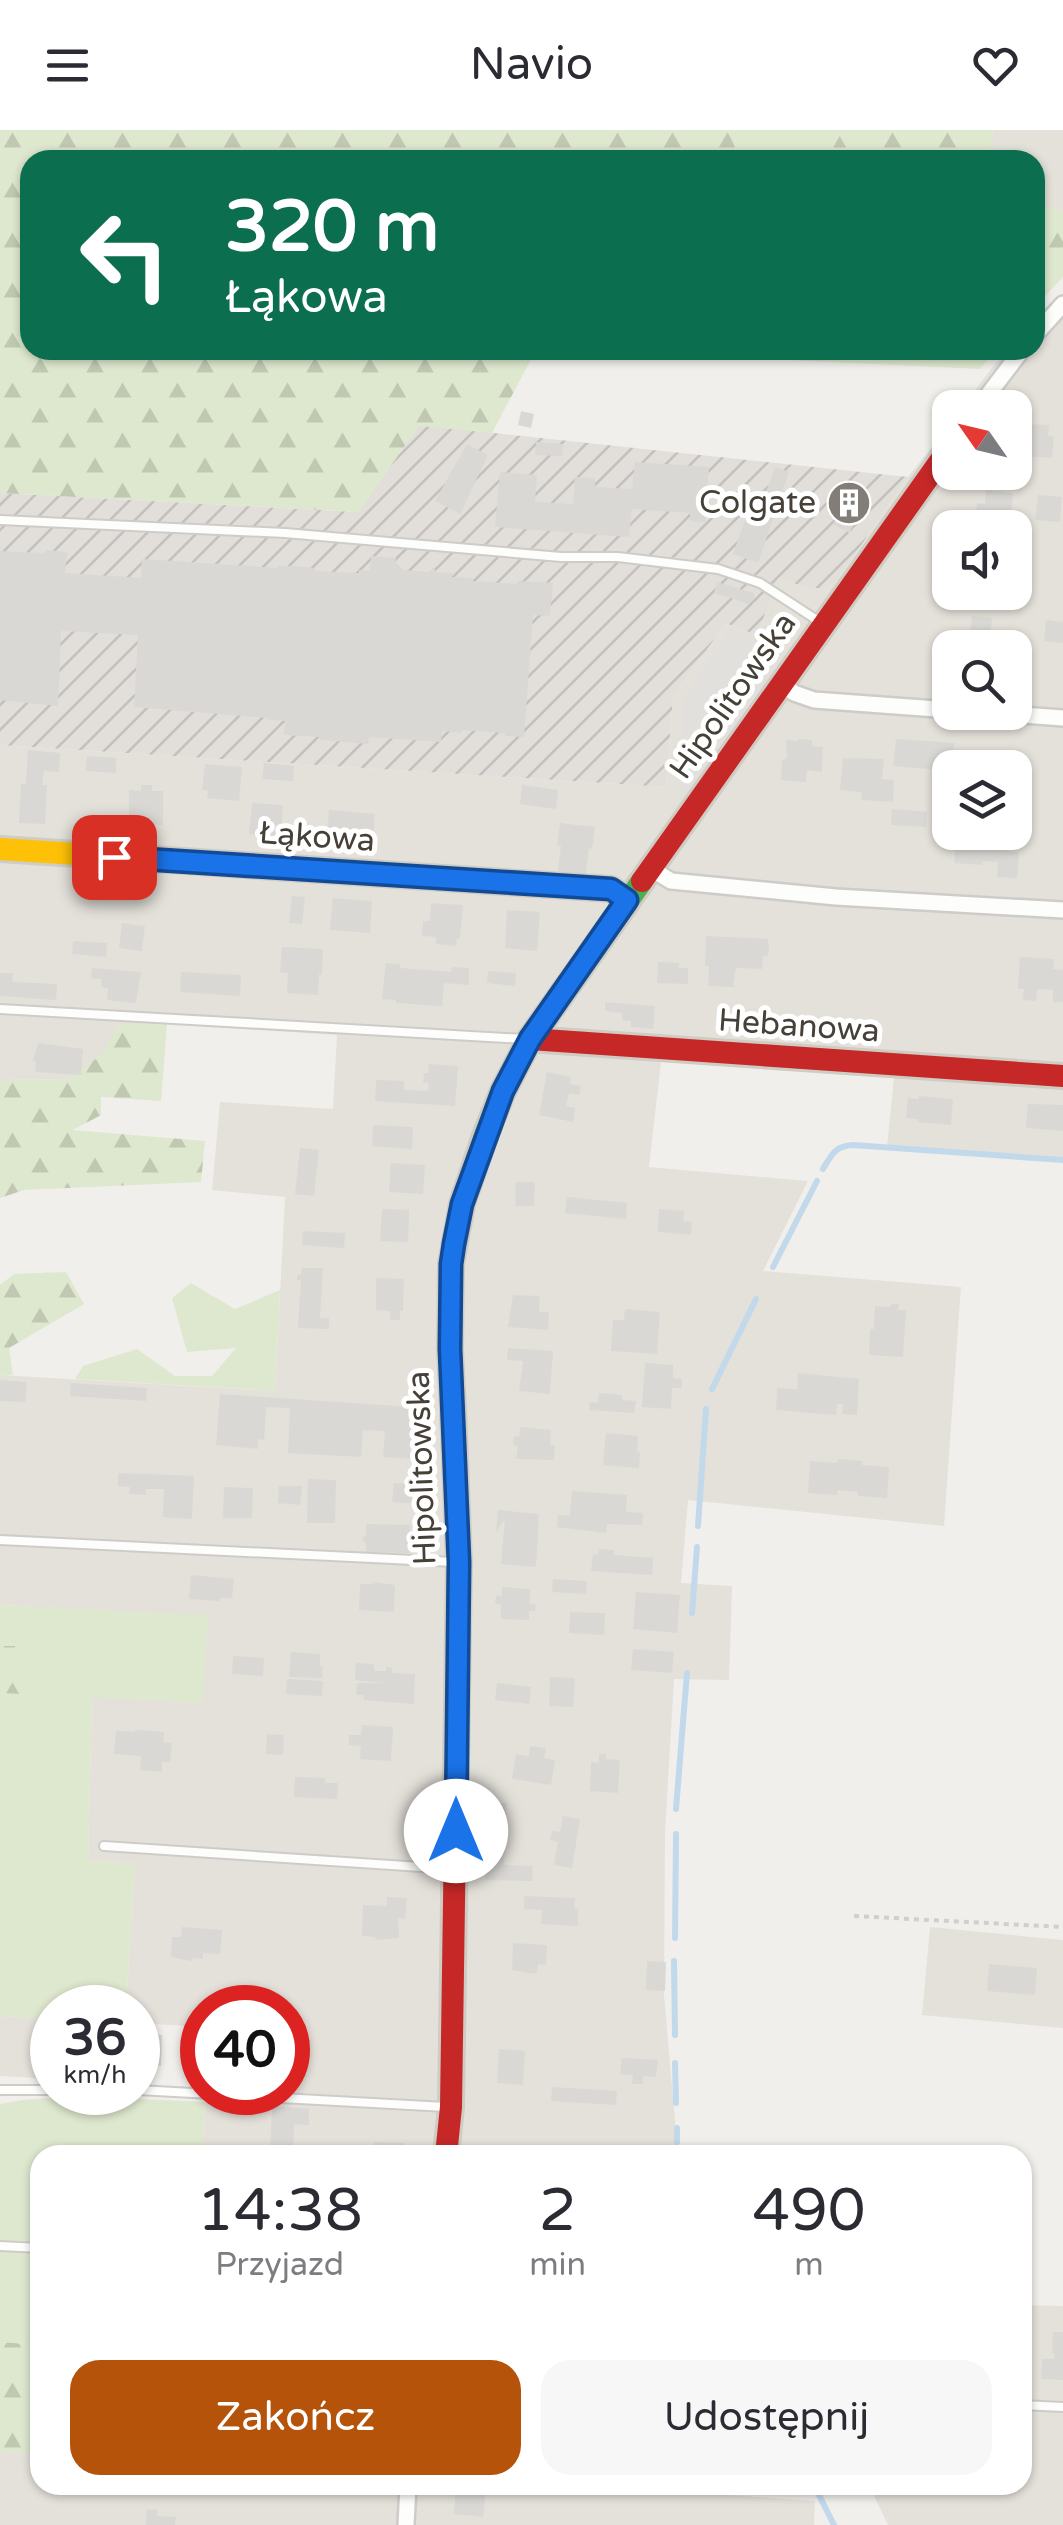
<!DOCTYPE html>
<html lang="pl">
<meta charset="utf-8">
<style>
:root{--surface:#fff;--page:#f7f7f7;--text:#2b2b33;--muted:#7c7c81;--accent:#b45309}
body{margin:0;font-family:"Varela Round",sans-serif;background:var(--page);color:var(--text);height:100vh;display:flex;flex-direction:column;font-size:38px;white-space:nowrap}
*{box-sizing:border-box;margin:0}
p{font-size:32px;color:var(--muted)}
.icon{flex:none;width:55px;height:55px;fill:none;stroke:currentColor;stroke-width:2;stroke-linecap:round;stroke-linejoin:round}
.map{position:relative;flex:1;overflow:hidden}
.panel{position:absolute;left:30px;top:2015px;width:1002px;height:350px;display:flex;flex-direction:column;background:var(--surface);border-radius:30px;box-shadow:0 2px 8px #0004}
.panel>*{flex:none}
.guide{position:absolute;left:20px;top:20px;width:1025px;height:210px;border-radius:30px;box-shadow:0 2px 8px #0004;background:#0b6e4f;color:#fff;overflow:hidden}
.needle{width:65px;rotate:304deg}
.fabs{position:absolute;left:932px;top:260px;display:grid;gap:20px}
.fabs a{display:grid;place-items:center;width:100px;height:100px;border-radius:20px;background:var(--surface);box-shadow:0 2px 8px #0004;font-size:50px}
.speed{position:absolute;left:30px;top:1855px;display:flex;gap:20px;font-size:50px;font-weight:700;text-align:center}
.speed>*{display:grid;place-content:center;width:130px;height:130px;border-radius:50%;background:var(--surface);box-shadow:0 2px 8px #0004;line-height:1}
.speed small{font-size:25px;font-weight:400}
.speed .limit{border:15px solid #d22;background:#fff;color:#111}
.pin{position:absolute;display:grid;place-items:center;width:85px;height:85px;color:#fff;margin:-42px;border-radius:20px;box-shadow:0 5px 15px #0006}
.me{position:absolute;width:110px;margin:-55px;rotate:0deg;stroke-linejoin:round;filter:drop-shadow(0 0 8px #0008)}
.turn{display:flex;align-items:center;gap:35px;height:210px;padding:0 40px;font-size:45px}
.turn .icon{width:130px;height:130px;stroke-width:2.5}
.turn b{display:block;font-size:70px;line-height:85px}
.eta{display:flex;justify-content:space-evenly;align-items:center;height:170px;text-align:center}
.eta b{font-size:60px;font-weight:600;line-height:70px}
.primary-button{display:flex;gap:20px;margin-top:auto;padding:20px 40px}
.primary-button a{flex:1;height:115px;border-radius:30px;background:var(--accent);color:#fff;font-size:40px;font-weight:600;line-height:115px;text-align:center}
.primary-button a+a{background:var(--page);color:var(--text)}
header{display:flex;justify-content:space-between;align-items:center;height:130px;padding:0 40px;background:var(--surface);font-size:45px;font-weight:600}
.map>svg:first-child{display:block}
</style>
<header><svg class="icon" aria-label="menu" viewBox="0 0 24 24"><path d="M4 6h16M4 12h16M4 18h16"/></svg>Navio<svg class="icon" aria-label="heart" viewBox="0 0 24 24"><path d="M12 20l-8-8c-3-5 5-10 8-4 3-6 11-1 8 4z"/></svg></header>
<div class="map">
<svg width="1063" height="2395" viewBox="0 0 1063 2395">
<defs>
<pattern id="industrial-furrows" width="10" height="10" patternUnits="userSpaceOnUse" patternTransform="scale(2.5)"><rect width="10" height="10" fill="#e2dfdb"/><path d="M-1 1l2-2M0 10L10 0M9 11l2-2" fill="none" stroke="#c3c0bd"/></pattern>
<pattern id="forest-firs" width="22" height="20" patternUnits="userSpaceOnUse" patternTransform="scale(2.5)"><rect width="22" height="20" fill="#dee8ce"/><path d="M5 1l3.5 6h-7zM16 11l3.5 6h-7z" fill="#c0c8b2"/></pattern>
</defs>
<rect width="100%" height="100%" fill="#f1efeb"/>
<g fill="#e4e1da" fill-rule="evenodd">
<polygon points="994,0 1063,0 1063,80 1035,78 1035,30 987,30"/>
<path d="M1063,166V1028L887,1016L894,948L661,932L649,1037L808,1051L763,1141L961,1157L944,1396L688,1370L681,1453L732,1456L729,1550L674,1549L665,1703L664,1865L678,2025H202L205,1972L253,1975L254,1963L288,1962V1878H202V1897L138,1893V1878L126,1877L135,1734L88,1730L92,1568L208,1486L0,1475V1245L275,1261L285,1067L212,1060L220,972L333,979L337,905L167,894L105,922L69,949L0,950V615L666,657L673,566L726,493L778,448L808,458L835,453L908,347L950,293V342H1015V278L962,277L995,234L1010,220H1035V194ZM950,398H1015V462H950ZM950,518H1015V582H950ZM950,638H1015V702H950Z"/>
<polygon points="930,1797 1063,1810 1063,1898 922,1885"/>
<polygon points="0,1886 52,1889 52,1949 0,1946"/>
<polygon points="1023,2175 1063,2176 1063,2395 888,2395 869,2355 1022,2355"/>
<polygon points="0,2322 40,2324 40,2355 585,2355 815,2371 814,2395 0,2395"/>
</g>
<polygon fill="url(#industrial-furrows)" points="419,295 908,347 835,453 822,458 808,458 778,448 757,505 726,493 673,566 666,657 0,615 0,363 358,382"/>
<g fill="#dee8ce">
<polygon points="728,0 843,0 826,30 740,30"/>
<polygon points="718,220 997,220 980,239 723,227"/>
<polygon points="191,1153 235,1179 280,1160 275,1261 75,1249 83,1236 137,1219 175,1246 212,1246 236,1218 187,1222 172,1168"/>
<polygon points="0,1475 208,1485 203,1573 92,1568 88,1730 135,1734 126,1877 52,1878 52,1889 0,1886 0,1563 19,1564 15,1517 0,1516"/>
<polygon points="81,1966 205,1972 202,2025 40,2025 40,2113 0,2110 0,1974 23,1970"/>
<polygon points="0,2120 40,2122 40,2215 0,2212"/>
</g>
<g fill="url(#forest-firs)">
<polygon points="0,0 728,0 740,30 30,30 30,220 536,220 492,303 419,296 358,382 0,363"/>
<polygon points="843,0 994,0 987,30 826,30"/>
<polygon points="1035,78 1063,80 1063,147 1045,166 1035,166"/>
<polygon points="167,894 161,971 101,967 101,985 73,1000 205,1011 201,1052 24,1060 0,1068 0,950 69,949 105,922 117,895"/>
<polygon points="66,1142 84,1174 9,1218 13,1245 0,1245 0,1155 14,1144"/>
<polygon points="0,1516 15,1516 20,1564 0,1563"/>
<polygon points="0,2212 40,2215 40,2324 0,2322"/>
</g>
<polygon fill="#e2e0dc" points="730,499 788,523 681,672 683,569"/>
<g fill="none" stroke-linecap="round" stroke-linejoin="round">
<g stroke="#c1d9ea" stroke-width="6">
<path d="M823,1039C832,1024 835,1016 853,1015L1063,1030"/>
<polyline points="773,1137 817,1051"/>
<polyline points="712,1259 756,1169"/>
<polyline points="698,1396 706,1279"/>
<polyline points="692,1483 697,1417"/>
<polyline points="676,1679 687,1543"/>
<polyline points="675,1808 676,1704"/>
<polyline points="674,1831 675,1905"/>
<polyline points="675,1933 676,1973"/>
<polyline points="677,1998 677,2012"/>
<polyline points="814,2355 834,2395"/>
</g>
</g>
<g fill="#dad8d4">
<polygon points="521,281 534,284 531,298 518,295"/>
<polygon points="1027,294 1049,295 1048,306 1054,306 1052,328 1025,326 1025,321 1019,320 1020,304 1026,304"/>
<polygon points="536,312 563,314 562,326 535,325"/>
<polygon points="467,314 488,325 460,384 435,371"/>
<polygon points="635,332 709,337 705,392 690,391 690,383 632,379 629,407 495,397 500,342 537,345 535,372 573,374 575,347 595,348 595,357 632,359"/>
<polygon points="775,337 789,342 758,433 733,424 755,362 765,365"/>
<polygon points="844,351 870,366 849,403 833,394 837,387 827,381"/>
<polygon points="986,360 1013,363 1009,398 982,398 983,384 976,384 977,373 985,374"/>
<polygon points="1038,365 1062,367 1060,392 1035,390"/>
<polygon points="46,420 67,422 65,443 141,448 142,429 278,438 278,436 294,436 315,438 315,441 359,443 359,440 370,441 371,426 396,428 395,432 403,440 429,442 433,438 437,442 453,443 452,447 473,448 473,451 517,454 517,451 553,453 550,486 533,485 524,607 505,606 505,603 462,600 461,603 442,601 441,612 369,607 368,614 320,610 320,607 284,605 285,591 268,590 268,588 134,577 138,505 61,501 58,576 0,570 0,421 45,423"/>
<polygon points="717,452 753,463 755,467 749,474 714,463"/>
<polygon points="972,486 992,488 990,508 995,509 995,518 964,518 965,511 970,507"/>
<polygon points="1046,490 1063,492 1063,513 1044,511"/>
<polygon points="798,609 812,610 812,616 823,617 822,642 807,640 806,652 781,650 782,630 787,628 786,610 798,611"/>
<polygon points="896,609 954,613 952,638 950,641 893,636"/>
<polygon points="28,620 60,623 59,642 44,641 42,655 47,655 45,694 19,693 21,654 26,654"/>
<polygon points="87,626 116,628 116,643 86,641"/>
<polygon points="843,628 884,629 882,649 894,650 893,672 861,670 862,662 840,660"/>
<polygon points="974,631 991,632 990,634 1024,635 1024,638 974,638"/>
<polygon points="264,633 294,636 293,651 262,649"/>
<polygon points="205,634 242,637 239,671 207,668 208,661 202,660"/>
<polygon points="141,655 152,655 152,661 163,661 163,695 129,694 129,660 141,661"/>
<polygon points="522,655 558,660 556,679 520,674"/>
<polygon points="252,673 283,675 281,707 249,704"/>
<polygon points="892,679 927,682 926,697 891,695"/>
<polygon points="329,680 375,684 372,721 326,718"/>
<polygon points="560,693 595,697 592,719 589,718 585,751 557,748 561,716 557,716"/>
<polygon points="982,702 1008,703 1007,721 1019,722 1017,748 997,747 998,732 983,731 982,735 954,733 957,704 982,706"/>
<polygon points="292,766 305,767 302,794 289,793"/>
<polygon points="333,768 372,771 370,803 330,800"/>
<polygon points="431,773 463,775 460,808 457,808 456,816 436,814 436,807 422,806 423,791 430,791"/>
<polygon points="507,780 540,782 537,821 505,818"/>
<polygon points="122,793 145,796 142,821 119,818"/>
<polygon points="706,806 768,809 769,821 767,826 763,826 762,839 736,838 733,855 736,857 708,856 709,836 705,836"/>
<polygon points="73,811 107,813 106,827 72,824"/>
<polygon points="282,817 323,819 322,845 319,844 318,865 287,863 288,843 280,842"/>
<polygon points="1020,827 1054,829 1053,839 1063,840 1063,872 1053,872 1053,860 1037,859 1036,871 1023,870 1024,859 1018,859"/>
<polygon points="658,832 679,833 679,838 688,838 688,854 657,853"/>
<polygon points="386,833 400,834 400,838 451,842 452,837 469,838 469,855 444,853 442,876 396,873 396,870 382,869"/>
<polygon points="92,838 141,842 136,873 107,870 108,858 101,857 102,849 91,848"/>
<polygon points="488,841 516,843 515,856 487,853"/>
<polygon points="181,842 241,845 240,866 180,862"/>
<polygon points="0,843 13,843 12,852 57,854 56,870 0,866"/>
<polygon points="605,872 655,876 653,899 631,897 631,891 622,890 622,883 605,881"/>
<polygon points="38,913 83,919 81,945 35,942 36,933 33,930"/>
<polygon points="429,934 458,936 455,976 375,971 376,950 404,951 404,960 428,961 429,953 423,952 424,943 428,943"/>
<polygon points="547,942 571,947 570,954 581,956 579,965 569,963 566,976 575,978 573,992 539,985"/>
<polygon points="919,966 953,969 951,995 918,992 918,989 906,988 908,968 919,969"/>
<polygon points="1028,974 1063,975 1063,1001 1026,998"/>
<polygon points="373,995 413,997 412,1019 372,1016"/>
<polygon points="300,1018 319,1020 314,1066 295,1064"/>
<polygon points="391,1033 425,1035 423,1064 389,1062"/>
<polygon points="516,1052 535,1052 534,1076 515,1076"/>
<polygon points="567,1067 627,1073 626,1089 565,1083"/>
<polygon points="382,1079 409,1080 408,1112 380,1111"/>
<polygon points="659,1079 684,1081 683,1091 692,1092 691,1105 658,1102"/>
<polygon points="303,1101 345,1103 344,1118 302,1115"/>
<polygon points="302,1138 323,1138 320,1188 329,1188 329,1199 298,1198 301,1150 297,1150 297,1145 301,1145"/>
<polygon points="376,1148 404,1149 403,1181 400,1181 400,1190 391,1190 390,1181 376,1180"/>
<polygon points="513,1165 540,1166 539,1182 549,1182 548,1200 508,1197"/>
<polygon points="891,1174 899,1174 898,1180 906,1180 903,1227 869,1225 870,1199 874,1199 875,1176 891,1177"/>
<polygon points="625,1179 660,1182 657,1224 611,1221 613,1190 624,1190"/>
<polygon points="508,1218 553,1221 550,1264 519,1261 523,1231 507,1230"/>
<polygon points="645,1233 673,1235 673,1248 682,1249 682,1258 672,1258 671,1279 642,1277"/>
<polygon points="798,1243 859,1249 857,1285 842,1284 843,1274 837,1274 836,1285 776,1280 777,1258 797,1259"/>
<polygon points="0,1250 27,1252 25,1272 0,1271"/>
<polygon points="71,1253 147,1258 146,1271 70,1266"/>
<polygon points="599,1263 622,1265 622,1270 636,1271 634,1283 589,1280 590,1272 598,1273"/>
<polygon points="220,1264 425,1278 425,1293 417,1292 414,1329 383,1327 385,1301 363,1300 361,1327 288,1323 290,1278 266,1277 264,1310 258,1309 258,1319 216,1315"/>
<polygon points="520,1297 551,1300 550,1315 555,1315 554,1330 516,1329 518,1316 513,1315 514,1306 519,1307"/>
<polygon points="606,1303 638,1306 637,1321 640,1322 639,1338 603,1335"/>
<polygon points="838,1329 862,1331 862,1335 889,1337 887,1368 858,1366 858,1362 837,1360 837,1365 808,1363 810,1331 837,1333"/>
<polygon points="118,1343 194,1346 192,1389 163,1387 164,1359 146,1359 146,1365 129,1364 130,1357 118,1356"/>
<polygon points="308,1349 336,1350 335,1393 307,1393"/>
<polygon points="394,1353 423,1355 422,1374 392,1372"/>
<polygon points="279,1356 302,1356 300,1375 278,1373"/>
<polygon points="224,1357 253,1358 252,1388 223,1388"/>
<polygon points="572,1361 627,1365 626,1382 643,1383 642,1395 607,1394 606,1403 557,1397 558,1385 570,1386"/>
<polygon points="498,1380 539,1384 536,1437 501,1434 505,1389 496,1402"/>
<polygon points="366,1394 410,1395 409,1423 366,1422 366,1414 362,1409 366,1405"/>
<polygon points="599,1419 614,1420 614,1425 653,1428 652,1445 591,1441 593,1424 598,1425"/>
<polygon points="191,1445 234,1449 232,1468 220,1468 220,1471 189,1469"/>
<polygon points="553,1449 587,1451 586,1464 552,1462"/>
<polygon points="373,1452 395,1455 394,1482 359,1480 360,1454 373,1454"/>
<polygon points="502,1457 530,1459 530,1474 536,1474 535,1481 529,1481 529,1490 501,1489 501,1474 495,1474 496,1466 502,1466"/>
<polygon points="636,1462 680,1465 677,1503 633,1499"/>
<polygon points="570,1482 605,1483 604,1505 569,1503"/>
<polygon points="633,1519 674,1522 672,1543 631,1540"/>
<polygon points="291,1522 320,1524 320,1536 323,1536 322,1548 289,1547"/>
<polygon points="233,1526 264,1528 263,1546 232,1544"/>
<polygon points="356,1533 374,1534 374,1541 386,1541 386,1537 392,1538 392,1543 415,1544 414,1574 364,1570 363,1565 356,1565 357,1553 385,1553 355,1550"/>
<polygon points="550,1547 575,1548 573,1577 549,1576"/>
<polygon points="287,1549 323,1551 322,1566 286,1564"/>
<polygon points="497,1553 531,1557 529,1574 495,1570"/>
<polygon points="362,1595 393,1597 391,1631 360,1629 361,1616 349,1615 349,1605 361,1605"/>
<polygon points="135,1600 164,1602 163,1612 172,1613 170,1632 162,1632 162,1642 140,1640 141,1626 114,1624 116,1601 135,1602"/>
<polygon points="267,1604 284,1605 283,1625 266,1624"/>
<polygon points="530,1616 546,1618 544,1628 555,1630 551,1655 512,1649 516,1624 529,1626"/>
<polygon points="599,1624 606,1624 606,1629 620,1630 618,1663 590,1661 591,1632 599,1633"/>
<polygon points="295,1647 325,1648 325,1653 338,1653 337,1669 294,1667"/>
<polygon points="482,1673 507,1673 504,1735 533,1736 532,1751 485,1750 488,1685 482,1685"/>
<polygon points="563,1686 580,1689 572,1738 554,1735 558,1712 550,1710 552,1701 560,1702"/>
<polygon points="524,1766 575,1768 574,1778 578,1779 578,1796 541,1794 542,1780 524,1779"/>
<polygon points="387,1767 407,1768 405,1789 398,1788 399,1808 377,1810 374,1807 362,1806 363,1775 387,1776"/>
<polygon points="182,1797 222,1800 220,1824 203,1823 203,1829 193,1828 191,1831 171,1827 172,1807 181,1807"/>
<polygon points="513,1813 547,1815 546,1835 538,1834 537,1842 534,1844 512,1840"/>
<polygon points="647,1831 666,1832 665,1861 646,1860"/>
<polygon points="989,1834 1037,1838 1035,1865 987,1861"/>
<polygon points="138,1904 162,1905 161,1936 138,1935"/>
<polygon points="499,1919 525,1921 523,1955 497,1953"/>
<polygon points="622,1928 658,1930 656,1947 643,1946 643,1954 632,1954 633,1945 620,1944"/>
<polygon points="552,1957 617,1961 616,1975 551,1971"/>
<polygon points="272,1976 309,1979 309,1995 294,1994 293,2025 270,2025"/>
<polygon points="374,2012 404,2013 404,2025 373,2025"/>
<polygon points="1053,2202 1063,2202 1063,2250 1041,2249 1042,2229 1054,2229 1055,2224 1052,2223"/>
<polygon points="456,2355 486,2357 483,2387 454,2384"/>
<polygon points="147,2380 157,2380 157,2386 176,2387 175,2395 146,2395"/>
</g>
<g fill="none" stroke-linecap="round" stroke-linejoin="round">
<g stroke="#ceccc9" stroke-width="12">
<g id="lane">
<polyline points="0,390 285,403 561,427 618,427 718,439 760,453 820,492"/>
<polyline points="0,879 525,909"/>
<polyline points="0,1410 454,1432"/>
<polyline points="104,1716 452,1739"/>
<polyline points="0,1960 52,1960"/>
<polyline points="138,1960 446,1977"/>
<polyline points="0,2116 40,2118"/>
<polyline points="1022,2275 1063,2277"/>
</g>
</g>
<g stroke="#ceccc9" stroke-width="20">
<g id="street">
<polyline points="1035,205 1063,174"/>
<polyline points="978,278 1022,220"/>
<polyline points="782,554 794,563 814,570 950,580"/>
<polyline points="983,582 1063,588"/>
<polyline points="650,738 671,751 836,767 1063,780"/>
<polyline points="406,2395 408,2355"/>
</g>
</g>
<g stroke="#cfccc3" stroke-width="28">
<polyline id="fast" points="453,1281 450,1219 451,1134 462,1074 485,1006 503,961 530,909 642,751"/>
</g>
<g stroke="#cfccc3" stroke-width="28">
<polyline id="slow" points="0,719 611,759 627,770"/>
</g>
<g stroke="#cfccc3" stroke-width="28">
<g id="jam">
<polyline points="642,751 950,317"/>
<polyline points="530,909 1063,946"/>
<polyline points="446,2025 451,1977 459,1432 453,1281"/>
</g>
</g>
<polyline stroke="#d1cfcc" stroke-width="4" stroke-dasharray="5 5" stroke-linecap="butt" points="854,1786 1063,1797"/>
<use href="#lane" stroke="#fdfdfc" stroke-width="8"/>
<use href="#street" stroke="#fdfdfc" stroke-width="15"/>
<use href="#fast" stroke="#4caf50" stroke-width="22"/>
<use href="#slow" stroke="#ffc107" stroke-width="22"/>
<use href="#jam" stroke="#c62828" stroke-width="22"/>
</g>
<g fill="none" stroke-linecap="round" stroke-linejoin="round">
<g stroke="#114b97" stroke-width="25">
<polyline id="route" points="114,727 611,759 627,770 530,909 503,961 462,1074 454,1114 451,1134 450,1219 459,1432 456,1701"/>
</g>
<use href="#route" stroke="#1a73e8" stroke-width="18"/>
</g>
<defs>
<g id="building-disc" transform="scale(2.25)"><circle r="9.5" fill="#827d77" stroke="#fff"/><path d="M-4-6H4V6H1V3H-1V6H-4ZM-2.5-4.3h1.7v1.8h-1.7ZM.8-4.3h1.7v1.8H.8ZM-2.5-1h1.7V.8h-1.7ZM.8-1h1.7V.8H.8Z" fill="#fff"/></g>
</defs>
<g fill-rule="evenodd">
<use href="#building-disc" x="849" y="373"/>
</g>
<g text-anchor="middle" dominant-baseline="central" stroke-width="10" stroke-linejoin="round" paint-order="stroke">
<g font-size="32" fill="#464038" stroke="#fff" text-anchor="end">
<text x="816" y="373">Colgate</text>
</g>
<g font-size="32" fill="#464038" stroke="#fff">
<text transform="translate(733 566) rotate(-55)">Hipolitowska</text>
<text transform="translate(317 707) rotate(4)">Łąkowa</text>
<text transform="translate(799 896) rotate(4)">Hebanowa</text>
<text transform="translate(422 1338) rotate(-92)">Hipolitowska</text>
</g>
</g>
</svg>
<div class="fabs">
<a><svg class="needle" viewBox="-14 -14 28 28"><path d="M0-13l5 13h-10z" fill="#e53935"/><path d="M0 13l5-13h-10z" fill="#7c7c81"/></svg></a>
<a><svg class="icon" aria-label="sound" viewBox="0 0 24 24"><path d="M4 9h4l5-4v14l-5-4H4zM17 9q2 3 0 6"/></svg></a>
<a><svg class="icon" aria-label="search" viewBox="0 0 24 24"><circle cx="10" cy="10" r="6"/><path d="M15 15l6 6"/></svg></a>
<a><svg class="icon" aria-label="layers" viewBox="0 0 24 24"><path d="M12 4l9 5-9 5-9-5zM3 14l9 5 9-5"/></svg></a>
</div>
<div class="speed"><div>36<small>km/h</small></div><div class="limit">40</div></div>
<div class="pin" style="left:114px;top:727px;background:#d93025"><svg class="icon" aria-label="arrive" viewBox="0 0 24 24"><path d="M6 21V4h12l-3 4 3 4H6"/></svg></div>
<svg class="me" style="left:456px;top:1701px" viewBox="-20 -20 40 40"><circle r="19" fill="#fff"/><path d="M0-13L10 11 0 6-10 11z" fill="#1a73e8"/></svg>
<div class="guide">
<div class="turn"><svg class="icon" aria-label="left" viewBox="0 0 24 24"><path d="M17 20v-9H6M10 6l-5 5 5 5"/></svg><div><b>320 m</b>Łąkowa</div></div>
</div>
<section class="panel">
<div class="eta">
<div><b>14:38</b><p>Przyjazd</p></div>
<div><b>2</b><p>min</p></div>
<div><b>490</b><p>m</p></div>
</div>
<div class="primary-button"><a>Zakończ</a><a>Udostępnij</a></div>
</section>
</div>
